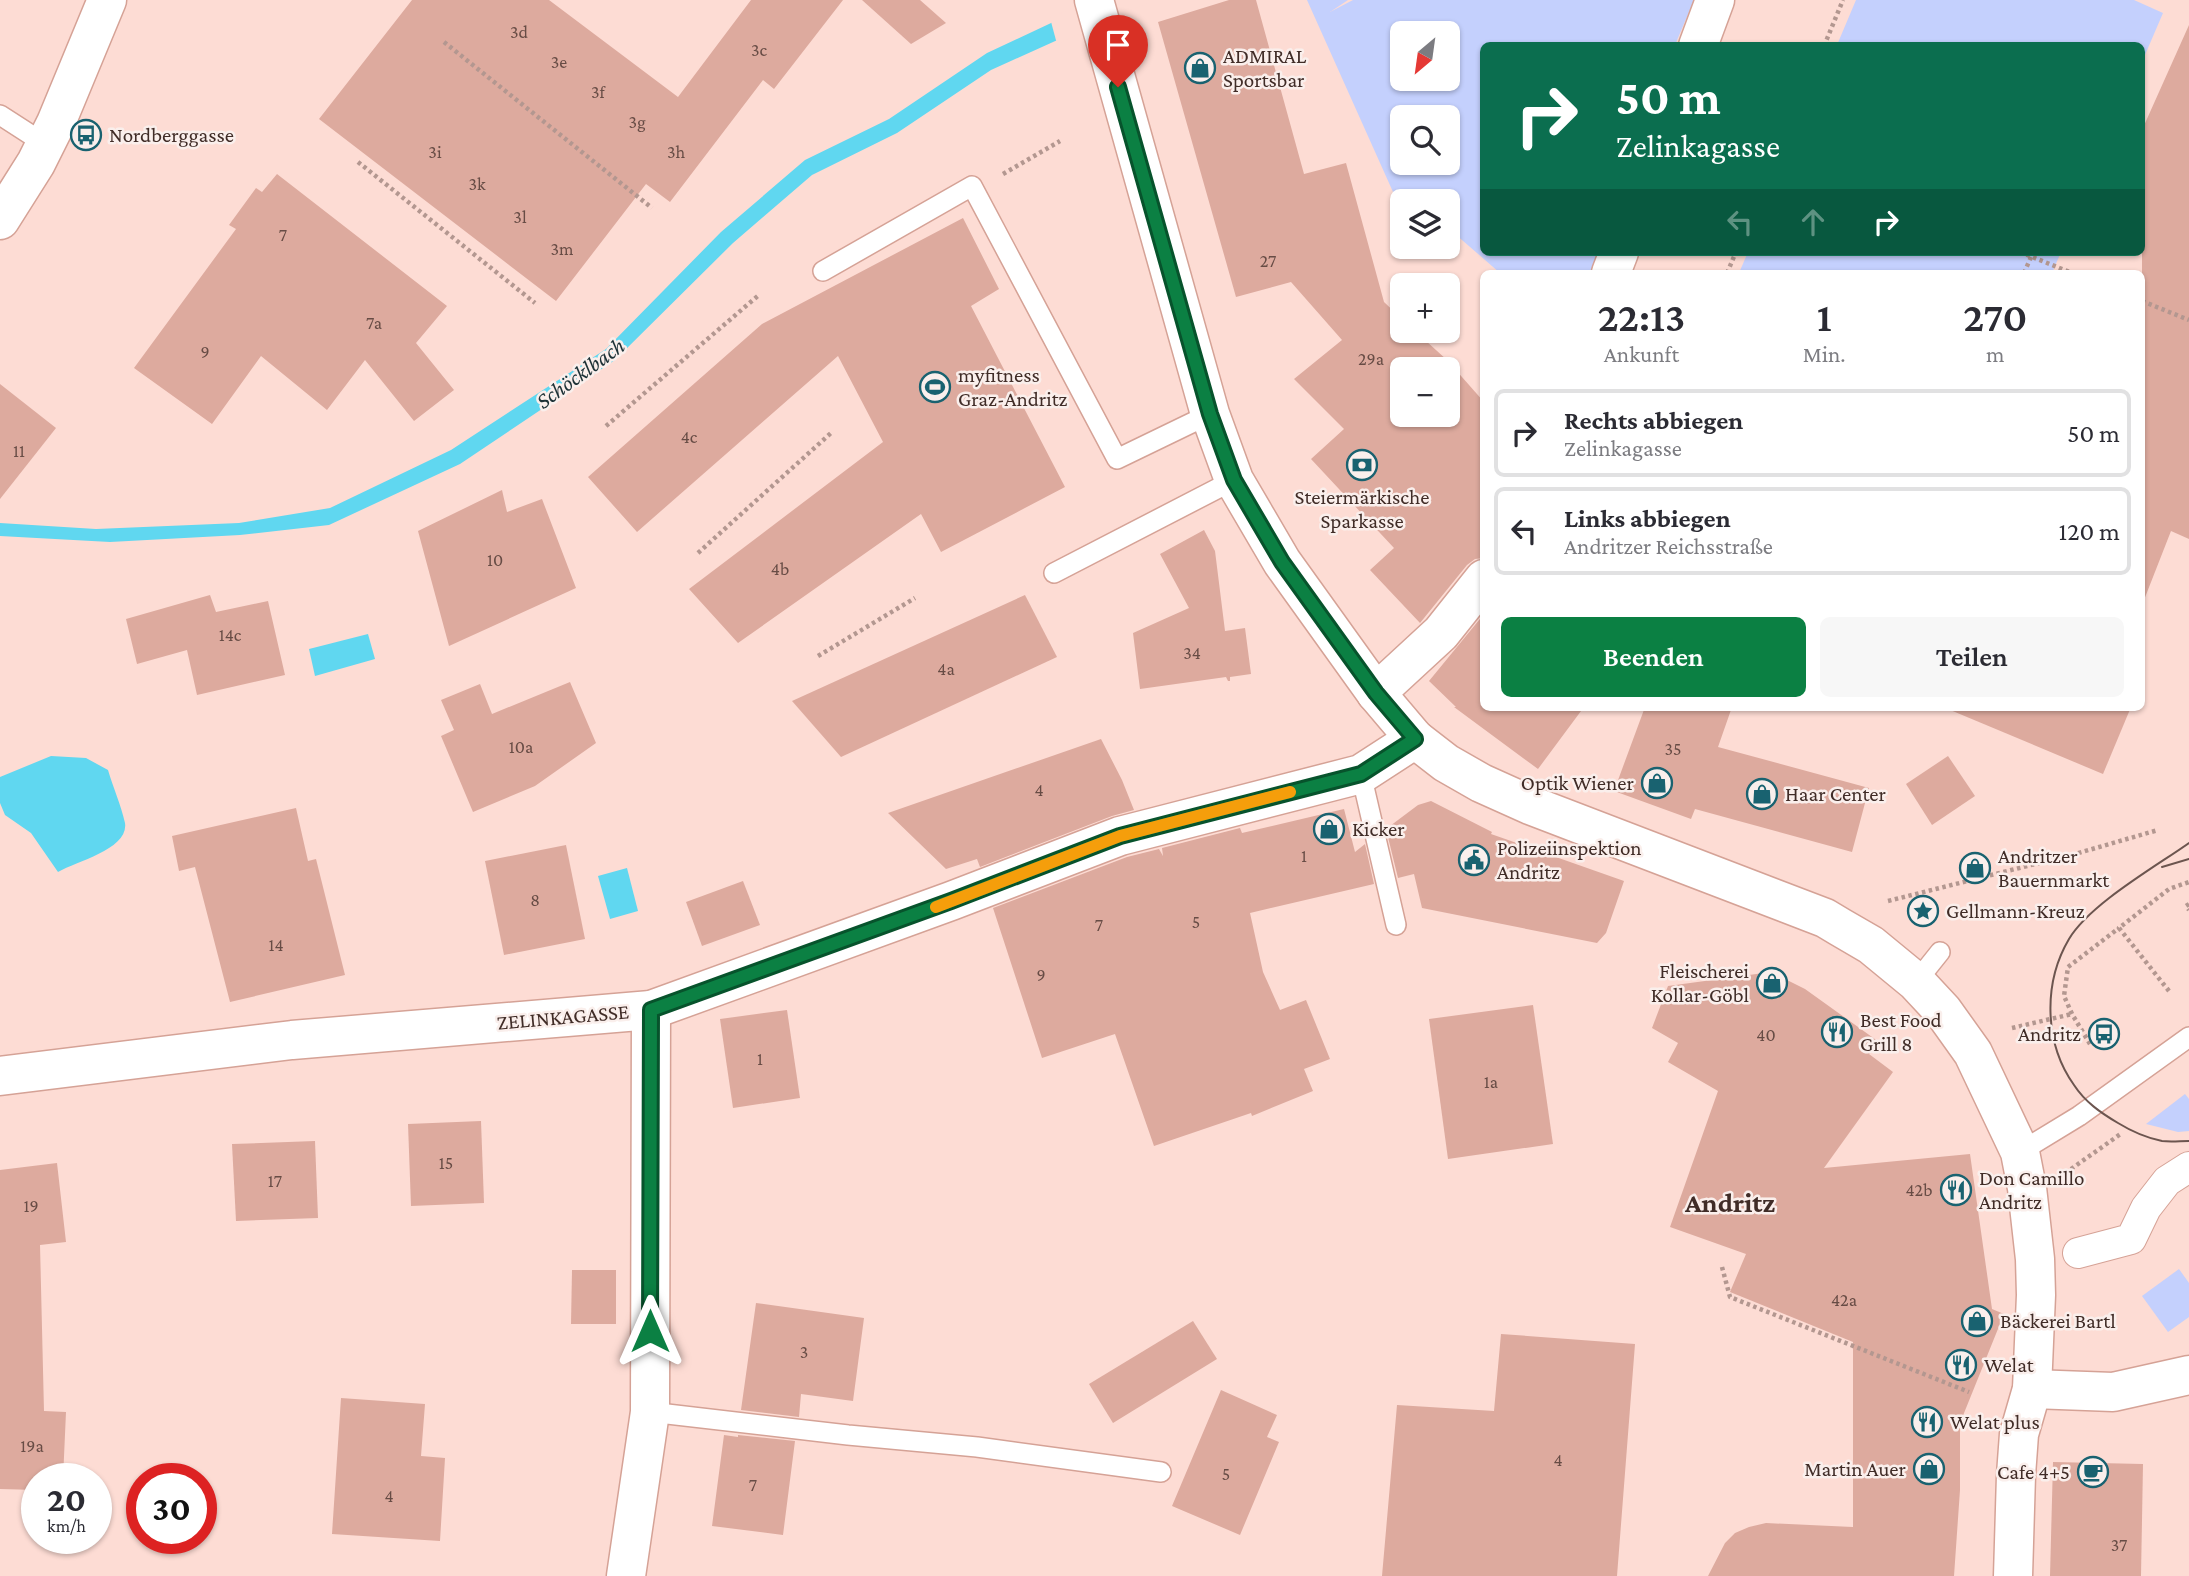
<!DOCTYPE html>
<html lang="de">
<meta charset="utf-8">
<style>
:root{--surface:#fff;--page:#f7f7f7;--text:#2b2b33;--muted:#7c7c81;--line:#e1e1e2;--accent:#0b8043}
body{margin:0;font-family:"Crimson Pro",serif;background:var(--page);color:var(--text);height:100vh;display:flex;flex-direction:column;font-size:26px;white-space:nowrap}
*{box-sizing:border-box;margin:0}
p{font-size:23px;color:var(--muted)}
.icon{flex:none;width:38px;height:38px;fill:none;stroke:currentColor;stroke-width:2;stroke-linecap:round;stroke-linejoin:round}
.map{position:relative;flex:1;overflow:hidden}
.drawer{position:absolute;left:1480px;top:270px;width:665px;height:441px;display:flex;flex-direction:column;background:var(--surface);border-radius:10px;box-shadow:0 2px 5px #0004}
.drawer>*{flex:none}
.banner{position:absolute;left:1480px;top:42px;width:665px;height:214px;border-radius:10px;box-shadow:0 2px 5px #0004;background:#0b6e4f;color:#fff;overflow:hidden}
.needle{width:46px;rotate:209deg}
.fabs{position:absolute;left:1390px;top:21px;display:grid;gap:14px}
.fabs a{display:grid;place-items:center;width:70px;height:70px;border-radius:10px;background:var(--surface);box-shadow:0 2px 5px #0004;font-size:35px}
.speed{position:absolute;left:21px;top:1463px;display:flex;gap:14px;font-size:35px;font-weight:700;text-align:center}
.speed>*{display:grid;place-content:center;width:91px;height:91px;border-radius:50%;background:var(--surface);box-shadow:0 2px 5px #0004;line-height:1}
.speed small{font-size:18px;font-weight:400}
.speed .limit{border:10px solid #d22;background:#fff;color:#111}
.pin{position:absolute;display:grid;place-items:center;width:60px;height:60px;color:#fff;margin:-72px -30px;border-radius:50% 50% 50% 0;rotate:-45deg;box-shadow:0 0 7px #0007}
.pin .icon{rotate:45deg}
.me{position:absolute;width:77px;margin:-38px;rotate:0deg;stroke-linejoin:round;filter:drop-shadow(0 0 5px #0008)}
.turn{display:flex;align-items:center;gap:24px;height:147px;padding:0 21px;font-size:32px}
.turn .icon{width:91px;height:91px;stroke-width:2.5}
.turn b{display:block;font-size:49px;line-height:60px}
.lanes{display:flex;align-items:center;height:66px;padding:0 21px;background:#0003;justify-content:center;gap:35px;direction:ltr}
.lanes .off{opacity:.35}
.eta{display:flex;justify-content:space-evenly;align-items:center;height:119px;text-align:center}
.eta b{font-size:42px;font-weight:600;line-height:49px}
.action{display:flex;gap:14px;margin-top:auto;padding:14px 21px}
.action a{flex:1;height:80px;border-radius:10px;background:var(--accent);color:#fff;font-size:28px;font-weight:600;line-height:80px;text-align:center}
.action a+a{background:var(--page);color:var(--text)}
ul{padding:0;list-style:none}
li{display:flex;align-items:center;gap:21px;height:88px;margin:0 14px 10px;padding:0 7px;border:4px solid var(--line);border-radius:10px}
li div{flex:1}
li b{display:block;font-size:26px}
li em{font-style:normal}
.map>svg:first-child{display:block}
</style>
<div class="map">
<svg width="2189" height="1576" viewBox="0 0 2189 1576">
<rect width="100%" height="100%" fill="#fddcd4"/>
<g fill="#c4d0fd" fill-rule="evenodd">
<path d="M1307,0H1348L1330,12L1353,0H1694L1675,45L1484,46V252H1598L1590,273H1500L1447,227V201H1402V212ZM1447,33V79H1402V33ZM1447,117V163H1402V117Z"/>
<polygon points="1856,0 2134,0 2163,13 2142,62 2142,46 1837,45"/>
<polygon points="1748,252 2061,252 2052,273 1739,273"/>
<polygon points="2185,1094 2189,1099 2189,1131 2178,1132 2146,1124"/>
<polygon points="2179,1269 2189,1283 2189,1317 2168,1332 2142,1296"/>
</g>
<g fill="#60d7f0">
<polygon points="1100,0 1146,0 991,70 897,133 812,175 733,243 615,360 460,464 329,525 240,535 110,542 0,536 0,523 96,529 239,523 330,508 451,450 606,349 721,232 805,160 889,119 987,53"/>
<polygon points="368,634 375,659 315,676 309,649"/>
<path d="M51,756L86,758L108,770C113,787 121,805 125,823C129,849 78,861 58,872L31,833L5,815L0,803V777Z"/>
<polygon points="627,868 638,911 610,919 598,876"/>
</g>
<polygon fill="#fddcd4" points="1091,0 1149,0 1147,3 1057,44 1050,18"/>
<g fill="#ddaa9e" fill-rule="evenodd">
<polygon points="412,0 549,0 678,97 751,0 843,0 774,89 763,80 670,202 646,184 556,301 319,119"/>
<polygon points="862,0 920,0 946,23 911,44"/>
<path d="M1229,0H1256L1304,174L1346,163L1384,302L1402,319V331H1415L1447,360L1484,402V558L1475,559L1467,565L1420,623L1370,570L1394,548L1311,459L1344,429L1294,379L1342,340L1291,282L1236,297L1158,22ZM1402,369H1447V415H1402Z"/>
<polygon points="2189,25 2189,539 2171,531 2144,600 2142,599 2142,130"/>
<polygon points="277,174 447,306 416,343 454,390 414,421 365,360 327,410 261,356 212,424 134,368 236,229 229,225 256,188 262,192"/>
<polygon points="963,218 999,289 971,306 1065,487 941,552 921,514 738,643 689,589 883,442 838,356 637,532 588,477 762,324"/>
<polygon points="0,384 56,428 0,499"/>
<polygon points="502,490 507,512 542,499 576,588 449,646 418,531"/>
<polygon points="1204,530 1215,551 1225,631 1245,628 1251,674 1230,677 1230,681 1228,681 1226,677 1140,689 1133,633 1189,608 1160,554"/>
<polygon points="210,595 216,612 268,601 285,675 197,695 187,650 137,664 126,619"/>
<polygon points="1025,595 1057,657 841,757 792,701"/>
<polygon points="1484,614 1484,707 1584,707 1538,769 1454,707 1456,707 1429,681"/>
<polygon points="570,682 596,743 535,786 473,812 441,736 454,730 441,700 480,684 492,714"/>
<polygon points="1645,707 1732,707 1718,747 1869,788 1852,852 1695,809 1691,819 1614,791"/>
<polygon points="1943,707 2131,707 2103,774"/>
<polygon points="1101,739 1122,780 1134,810 1112,816 980,867 977,859 946,869 888,813"/>
<polygon points="1948,756 1975,796 1932,825 1906,784"/>
<polygon points="1431,801 1492,832 1491,834 1624,881 1606,933 1597,943 1422,908 1414,874 1398,878 1386,829 1418,805"/>
<polygon points="296,808 308,861 316,859 345,975 230,1002 195,867 179,871 172,836"/>
<polygon points="1344,809 1355,852 1365,844 1374,884 1250,913 1263,972 1280,1010 1306,1000 1330,1059 1304,1069 1313,1091 1252,1116 1251,1113 1154,1146 1115,1034 1042,1058 993,908 1127,857 1159,849 1163,856 1162,848 1240,828 1242,833"/>
<polygon points="566,845 585,939 504,955 485,861"/>
<polygon points="743,881 760,925 702,946 686,902"/>
<polygon points="1771,972 1805,989 1879,1042 1869,1054 1893,1072 1824,1168 1970,1154 1992,1309 2004,1314 1960,1423 1960,1490 1954,1576 1708,1576 1725,1543 1735,1533 1749,1527 1766,1523 1853,1527 1853,1342 1730,1292 1746,1254 1670,1227 1718,1091 1668,1062 1678,1043 1652,1028 1668,986"/>
<polygon points="1533,1005 1553,1144 1448,1159 1429,1019"/>
<polygon points="787,1010 800,1098 733,1108 720,1019"/>
<polygon points="481,1121 484,1203 411,1206 408,1124"/>
<polygon points="315,1141 318,1218 236,1221 232,1144"/>
<polygon points="57,1163 66,1242 40,1245 44,1411 66,1412 63,1479 37,1479 37,1490 0,1489 0,1170"/>
<polygon points="572,1270 616,1270 616,1324 571,1324"/>
<polygon points="756,1303 864,1318 853,1401 801,1394 799,1417 741,1410"/>
<polygon points="1193,1321 1217,1359 1113,1423 1089,1384"/>
<polygon points="1501,1334 1635,1344 1617,1576 1382,1576 1397,1405 1494,1411"/>
<polygon points="1221,1390 1277,1415 1267,1437 1279,1442 1240,1535 1172,1506"/>
<polygon points="341,1398 425,1404 421,1456 445,1458 440,1541 332,1534"/>
<polygon points="724,1435 738,1437 738,1435 795,1441 783,1535 712,1526"/>
<polygon points="2053,1462 2143,1464 2141,1576 2050,1576"/>
</g>
<g fill="none" stroke-linecap="round" stroke-linejoin="round">
<g stroke="#d5a296" stroke-width="22">
<g id="service">
<polyline points="0,115 45,144"/>
<polyline points="823,271 972,186 1117,459 1210,414"/>
<polyline points="1054,573 1234,480"/>
<polyline points="1361,774 1396,925"/>
<polyline points="1916,982 1940,952"/>
<polyline points="2020,1152 2079,1116 2189,1037"/>
<polyline points="650,1412 848,1435 977,1447 1161,1472"/>
</g>
</g>
<g stroke="#d5a296" stroke-width="32">
<polyline id="pedestrian" points="2078,1253 2131,1239 2146,1208 2167,1181 2189,1167"/>
</g>
<g stroke="#d5a296" stroke-width="41">
<g id="minor">
<polyline points="1698,46 1715,0"/>
<polyline points="1611,273 1619,252"/>
<polyline points="1376,693 1441,633 1484,579"/>
<polyline points="0,1076 292,1040 651,1010 951,901 1120,836 1361,774 1415,739"/>
<polyline points="626,1576 650,1412 651,1010"/>
</g>
</g>
<g stroke="#d5a296" stroke-width="41">
<g id="tertiary">
<polyline points="1094,0 1210,414 1234,480 1282,562 1376,693 1415,739 1446,763 1481,783 1530,805 1825,918 1840,927 1871,945 1916,982 1943,1011 1973,1053 2020,1152 2027,1188 2035,1259 2036,1295 2032,1389 2019,1434 2016,1475 2013,1576"/>
<polyline points="2032,1389 2113,1392 2189,1375"/>
</g>
</g>
<g stroke="#d5a296" stroke-width="41">
<polyline id="secondary" points="0,220 36,163 56,123 107,0"/>
</g>
<g stroke="#b39790" stroke-width="4.5" stroke-dasharray="3.5 3.5" stroke-linecap="butt">
<polyline points="444,42 652,208"/>
<polyline points="1824,46 1843,0"/>
<polyline points="358,162 535,303"/>
<polyline points="1003,174 1060,141"/>
<polyline points="2020,252 2072,273"/>
<polyline points="1727,273 1736,252"/>
<polyline points="2024,273 2031,257"/>
<polyline points="2142,301 2189,320"/>
<polyline points="606,426 760,294"/>
<polyline points="698,553 831,433"/>
<polyline points="818,656 915,598"/>
<polyline points="1888,901 2075,854 2158,830"/>
<polyline points="2189,904 2186,906 2189,910"/>
<polyline points="2169,991 2119,928 2169,889 2189,882"/>
<polyline points="2012,1028 2072,1014"/>
<polyline points="2090,1044 2072,1014 2064,996 2068,967 2119,928"/>
<polyline points="2071,1169 2122,1133"/>
<polyline points="1722,1267 1730,1297 1969,1392"/>
</g>
<use href="#service" stroke="#fff" stroke-width="19"/>
<use href="#pedestrian" stroke="#fff" stroke-width="30"/>
<use href="#minor" stroke="#fff" stroke-width="38"/>
<use href="#tertiary" stroke="#fff" stroke-width="38"/>
<use href="#secondary" stroke="#fff" stroke-width="38"/>
<g stroke="#6c554f" stroke-width="2">
<path d="M2189,843C2155,867 2090,904 2069,939C2043,983 2044,1043 2074,1085C2085,1102 2101,1113 2118,1123C2131,1131 2147,1138 2162,1141C2171,1142 2180,1141 2189,1141"/>
<polyline points="2162,867 2189,859"/>
</g>
</g>
<g fill="none" stroke-linecap="round" stroke-linejoin="round">
<g stroke="#07532c" stroke-width="18">
<polyline id="route" points="650,1331 651,1010 951,901 1120,836 1361,774 1415,739 1376,693 1282,562 1234,480 1210,414 1118,87"/>
</g>
<use href="#route" stroke="#0b8043" stroke-width="12"/>
<polyline stroke="#f59e0b" stroke-width="12" points="936,907 1120,836 1290,792"/>
</g>
<defs>
<g id="shop-ring" transform="scale(1.575)"><circle r="9.5" fill="#faefec" stroke="#196270" stroke-width="1.5"/><path d="M-5-2.5h2.3a2.7 3.5 0 0 1 5.4 0H5L5.5 6h-11ZM-1.5-2.5h3a1.5 2.3 0 0 0-3 0Z" fill="#196270"/></g>
<g id="bus-ring" transform="scale(1.575)"><circle r="9.5" fill="#faefec" stroke="#196270" stroke-width="1.5"/><path d="M-5-6H5V4H4V6H2V4H-2V6H-4V4H-5ZM-3.5-4V0h7V-4ZM-3.5 1.2v1.5H-2V1.2ZM2 1.2v1.5H3.5V1.2Z" fill="#196270"/></g>
<g id="stadium-ring" transform="scale(1.575)"><circle r="9.5" fill="#faefec" stroke="#196270" stroke-width="1.5"/><path d="M0-5a6.5 5 0 1 0 0 10a6.5 5 0 1 0 0-10ZM-3.5-1.8h7v3.6h-7Z" fill="#196270"/></g>
<g id="bank-ring" transform="scale(1.575)"><circle r="9.5" fill="#faefec" stroke="#196270" stroke-width="1.5"/><path d="M-6-4H6V4H-6ZM0-2.3a2.3 2.3 0 1 0 0 4.6a2.3 2.3 0 1 0 0-4.6Z" fill="#196270"/></g>
<g id="civic-ring" transform="scale(1.575)"><circle r="9.5" fill="#faefec" stroke="#196270" stroke-width="1.5"/><path d="M-.6-6.5H3V-4.5H.6V-3L4-1V1h2V6H-6V1h2V-1L-.6-3ZM-1.2 2.5V6h2.4V2.5Z" fill="#196270"/></g>
<g id="sight-ring" transform="scale(1.575)"><circle r="9.5" fill="#faefec" stroke="#196270" stroke-width="1.5"/><path d="M0-6L1.8-2.2L6-1.7L2.9 1.2L3.7 5.4L0 3.3L-3.7 5.4L-2.9 1.2L-6-1.7L-1.8-2.2Z" fill="#196270"/></g>
<g id="restaurant-ring" transform="scale(1.575)"><circle r="9.5" fill="#faefec" stroke="#196270" stroke-width="1.5"/><path d="M-5-6h1v4h1v-4h1v4h1v-4h1v5L-1.5 .5V6h-2V.5L-5-1ZM5-6V6H3V1.5H1.5Q1.5-4 5-6Z" fill="#196270"/></g>
<g id="cafe-ring" transform="scale(1.575)"><circle r="9.5" fill="#faefec" stroke="#196270" stroke-width="1.5"/><path d="M-5.5-4.5H6V0H3Q3 3.5 0 3.5H-2.5Q-5.5 3.5-5.5 0ZM3-3.2v2h1.7v-2ZM-6 4.5H4V6H-6Z" fill="#196270"/></g>
</defs>
<g fill-rule="evenodd">
<use href="#shop-ring" x="1200" y="68"/>
<use href="#bus-ring" x="86" y="135"/>
<use href="#stadium-ring" x="935" y="387"/>
<use href="#bank-ring" x="1362" y="465"/>
<use href="#shop-ring" x="1657" y="783"/>
<use href="#shop-ring" x="1762" y="794"/>
<use href="#shop-ring" x="1329" y="829"/>
<use href="#civic-ring" x="1474" y="860"/>
<use href="#shop-ring" x="1975" y="868"/>
<use href="#sight-ring" x="1923" y="911"/>
<use href="#shop-ring" x="1772" y="983"/>
<use href="#restaurant-ring" x="1837" y="1032"/>
<use href="#bus-ring" x="2104" y="1034"/>
<use href="#restaurant-ring" x="1956" y="1190"/>
<use href="#shop-ring" x="1977" y="1321"/>
<use href="#restaurant-ring" x="1961" y="1365"/>
<use href="#restaurant-ring" x="1927" y="1422"/>
<use href="#shop-ring" x="1929" y="1469"/>
<use href="#cafe-ring" x="2093" y="1472"/>
</g>
<g text-anchor="middle" dominant-baseline="central" stroke-width="5" stroke-linejoin="round" paint-order="stroke">
<g font-size="18" fill="#674c45">
<text x="519" y="32">3d</text>
<text x="759" y="50">3c</text>
<text x="559" y="62">3e</text>
<text x="598" y="92">3f</text>
<text x="637" y="122">3g</text>
<text x="435" y="152">3i</text>
<text x="676" y="152">3h</text>
<text x="477" y="184">3k</text>
<text x="520" y="217">3l</text>
<text x="283" y="235">7</text>
<text x="562" y="249">3m</text>
<text x="1268" y="261">27</text>
<text x="374" y="323">7a</text>
<text x="205" y="352">9</text>
<text x="1371" y="359">29a</text>
<text x="689" y="437">4c</text>
<text x="19" y="451">11</text>
<text x="495" y="560">10</text>
<text x="780" y="569">4b</text>
<text x="230" y="635">14c</text>
<text x="1192" y="653">34</text>
<text x="946" y="669">4a</text>
<text x="521" y="747">10a</text>
<text x="1673" y="749">35</text>
<text x="1039" y="790">4</text>
<text x="1304" y="856">1</text>
<text x="535" y="900">8</text>
<text x="1196" y="922">5</text>
<text x="1099" y="925">7</text>
<text x="276" y="945">14</text>
<text x="1041" y="975">9</text>
<text x="1766" y="1035">40</text>
<text x="760" y="1059">1</text>
<text x="1491" y="1082">1a</text>
<text x="446" y="1163">15</text>
<text x="275" y="1181">17</text>
<text x="1919" y="1190">42b</text>
<text x="31" y="1206">19</text>
<text x="1844" y="1300">42a</text>
<text x="804" y="1352">3</text>
<text x="32" y="1446">19a</text>
<text x="1558" y="1460">4</text>
<text x="1226" y="1474">5</text>
<text x="753" y="1485">7</text>
<text x="389" y="1496">4</text>
<text x="2119" y="1545">37</text>
</g>
<g font-size="21" fill="#402c27" stroke="#faefec" text-anchor="start">
<text x="1223" y="56">ADMIRAL<tspan x="1223" dy="24">Sportsbar</tspan></text>
<text x="109" y="135">Nordberggasse</text>
<text x="958" y="375">myfitness<tspan x="958" dy="24">Graz-Andritz</tspan></text>
<text x="1362" y="497" text-anchor="middle">Steiermärkische<tspan x="1362" dy="24">Sparkasse</tspan></text>
<text x="1634" y="783" text-anchor="end">Optik Wiener</text>
<text x="1785" y="794">Haar Center</text>
<text x="1352" y="829">Kicker</text>
<text x="1497" y="848">Polizeiinspektion<tspan x="1497" dy="24">Andritz</tspan></text>
<text x="1998" y="856">Andritzer<tspan x="1998" dy="24">Bauernmarkt</tspan></text>
<text x="1946" y="911">Gellmann-Kreuz</text>
<text x="1749" y="971" text-anchor="end">Fleischerei<tspan x="1749" dy="24">Kollar-Göbl</tspan></text>
<text x="1860" y="1020">Best Food<tspan x="1860" dy="24">Grill 8</tspan></text>
<text x="2081" y="1034" text-anchor="end">Andritz</text>
<text x="1979" y="1178">Don Camillo<tspan x="1979" dy="24">Andritz</tspan></text>
<text x="2000" y="1321">Bäckerei Bartl</text>
<text x="1984" y="1365">Welat</text>
<text x="1950" y="1422">Welat plus</text>
<text x="1906" y="1469" text-anchor="end">Martin Auer</text>
<text x="2070" y="1472" text-anchor="end">Cafe 4+5</text>
</g>
<g font-size="21" fill="#402c27" stroke="#faefec">
<text transform="translate(563 1017) rotate(-5)">ZELINKAGASSE</text>
</g>
<g font-size="23" font-style="italic" fill="#1c3136" stroke="#faefec">
<text transform="translate(580 373) rotate(-36)">Schöcklbach</text>
</g>
<g font-size="28" font-weight="bold" fill="#402c27" stroke="#faefec">
<text x="1730" y="1202">Andritz</text>
</g>
</g>
</svg>
<div class="fabs">
<a><svg class="needle" viewBox="-14 -14 28 28"><path d="M0-13l5 13h-10z" fill="#e53935"/><path d="M0 13l5-13h-10z" fill="#7c7c81"/></svg></a>
<a><svg class="icon" aria-label="search" viewBox="0 0 24 24"><circle cx="10" cy="10" r="6"/><path d="M15 15l6 6"/></svg></a>
<a><svg class="icon" aria-label="layers" viewBox="0 0 24 24"><path d="M12 4l9 5-9 5-9-5zM3 14l9 5 9-5"/></svg></a>
<a>+</a>
<a>−</a>
</div>
<div class="speed"><div>20<small>km/h</small></div><div class="limit">30</div></div>
<div class="pin" style="left:1118px;top:87px;background:#d93025"><svg class="icon" aria-label="arrive" viewBox="0 0 24 24"><path d="M6 21V4h12l-3 4 3 4H6"/></svg></div>
<svg class="me" style="left:650px;top:1331px" viewBox="-20 -20 40 40"><path d="M0-17L14 15 0 8-14 15z" fill="#0b8043" stroke="#fff" stroke-width="4"/></svg>
<div class="banner">
<div class="turn"><svg class="icon" aria-label="right" viewBox="0 0 24 24"><path d="M7 20v-9h11M14 6l5 5-5 5"/></svg><div><b>50 m</b>Zelinkagasse</div></div>
<div class="lanes"><svg class="icon off" aria-label="left" viewBox="0 0 24 24"><path d="M17 20v-9H6M10 6l-5 5 5 5"/></svg><svg class="icon off" aria-label="ahead" viewBox="0 0 24 24"><path d="M12 20V5M6 11l6-6 6 6"/></svg><svg class="icon" aria-label="right" viewBox="0 0 24 24"><path d="M7 20v-9h11M14 6l5 5-5 5"/></svg></div>
</div>
<section class="drawer">
<div class="eta">
<div><b>22:13</b><p>Ankunft</p></div>
<div><b>1</b><p>Min.</p></div>
<div><b>270</b><p>m</p></div>
</div>
<ul>
<li><svg class="icon" aria-label="right" viewBox="0 0 24 24"><path d="M7 20v-9h11M14 6l5 5-5 5"/></svg><div><b>Rechts abbiegen</b><p>Zelinkagasse</p></div><em>50 m</em></li>
<li><svg class="icon" aria-label="left" viewBox="0 0 24 24"><path d="M17 20v-9H6M10 6l-5 5 5 5"/></svg><div><b>Links abbiegen</b><p>Andritzer Reichsstraße</p></div><em>120 m</em></li>
</ul>
<div class="action"><a>Beenden</a><a>Teilen</a></div>
</section>
</div>
